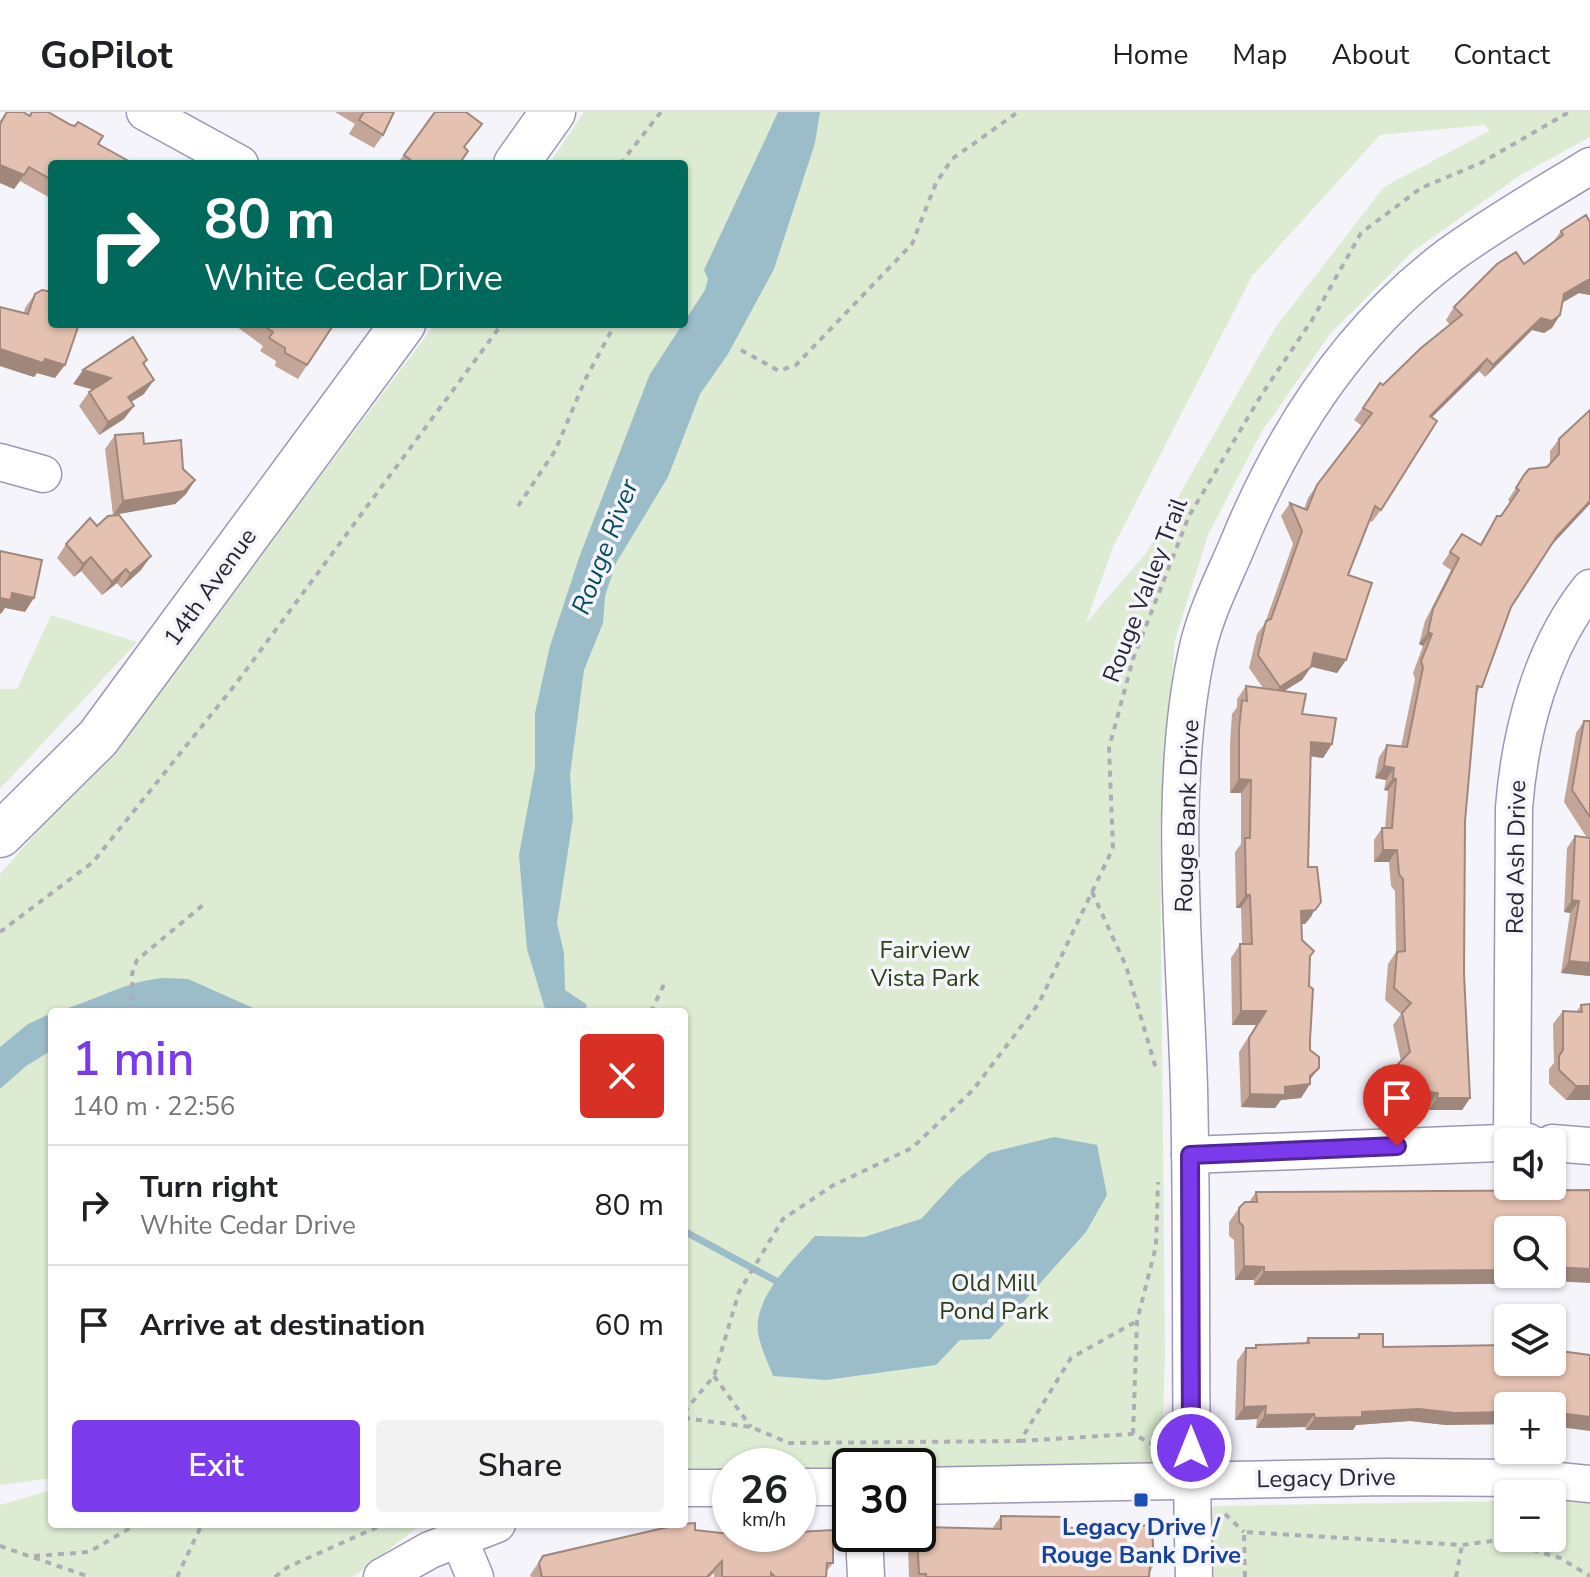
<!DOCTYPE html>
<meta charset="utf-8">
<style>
:root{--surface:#fff;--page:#f2f2f2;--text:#202124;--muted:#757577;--line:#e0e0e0;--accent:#7c3aed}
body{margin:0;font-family:"Nunito Sans",sans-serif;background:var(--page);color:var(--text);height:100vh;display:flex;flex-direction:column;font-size:30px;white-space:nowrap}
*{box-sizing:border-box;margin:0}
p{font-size:26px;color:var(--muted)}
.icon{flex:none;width:44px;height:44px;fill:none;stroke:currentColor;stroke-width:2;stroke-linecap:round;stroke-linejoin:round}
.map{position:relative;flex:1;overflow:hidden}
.side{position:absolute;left:48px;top:896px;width:640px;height:520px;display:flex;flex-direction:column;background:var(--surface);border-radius:8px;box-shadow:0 2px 6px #0004}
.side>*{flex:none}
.hud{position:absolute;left:48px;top:48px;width:640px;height:168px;border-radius:8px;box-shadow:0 2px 6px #0004;background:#00695c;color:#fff;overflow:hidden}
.controls{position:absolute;left:1494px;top:1016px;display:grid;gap:16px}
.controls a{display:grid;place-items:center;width:72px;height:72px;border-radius:8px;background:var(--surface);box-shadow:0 2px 6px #0004;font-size:40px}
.speed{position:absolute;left:712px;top:1336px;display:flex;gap:16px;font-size:40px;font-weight:700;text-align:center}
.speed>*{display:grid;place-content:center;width:104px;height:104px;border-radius:50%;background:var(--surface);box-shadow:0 2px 6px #0004;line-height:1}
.speed small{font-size:20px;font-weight:400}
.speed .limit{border:4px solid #111;border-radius:12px;background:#fff;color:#111}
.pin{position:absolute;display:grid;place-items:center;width:68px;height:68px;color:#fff;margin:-82px -34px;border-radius:50% 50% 50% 0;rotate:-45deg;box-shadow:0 0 8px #0007}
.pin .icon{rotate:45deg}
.me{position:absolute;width:88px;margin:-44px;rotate:0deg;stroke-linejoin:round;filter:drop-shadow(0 0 6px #0008)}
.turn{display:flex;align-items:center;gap:28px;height:168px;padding:0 24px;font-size:36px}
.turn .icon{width:104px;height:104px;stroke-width:2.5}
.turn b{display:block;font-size:56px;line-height:68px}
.round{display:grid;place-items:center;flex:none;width:84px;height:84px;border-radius:8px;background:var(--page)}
.summary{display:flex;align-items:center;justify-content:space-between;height:136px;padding:0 24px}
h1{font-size:48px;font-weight:600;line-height:60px;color:var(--accent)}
.cta{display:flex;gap:16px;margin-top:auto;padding:16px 24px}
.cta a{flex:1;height:92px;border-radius:8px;background:var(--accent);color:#fff;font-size:32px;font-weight:600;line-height:92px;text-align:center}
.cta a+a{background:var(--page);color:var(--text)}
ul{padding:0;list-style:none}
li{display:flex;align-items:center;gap:24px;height:120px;padding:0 24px;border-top:2px solid var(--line)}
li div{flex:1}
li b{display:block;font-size:30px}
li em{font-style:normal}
header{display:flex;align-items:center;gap:48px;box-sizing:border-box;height:112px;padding:0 40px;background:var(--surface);border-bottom:2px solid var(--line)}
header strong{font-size:38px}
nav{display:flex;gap:44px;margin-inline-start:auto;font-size:28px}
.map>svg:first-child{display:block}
</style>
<header>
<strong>GoPilot</strong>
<nav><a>Home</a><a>Map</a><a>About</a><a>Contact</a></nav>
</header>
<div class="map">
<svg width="1590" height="1465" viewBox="0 0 1590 1465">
<rect width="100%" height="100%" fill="#f5f4fb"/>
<g fill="#dcebd1" fill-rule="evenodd">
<path d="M584,0H1590V25L1522,62L1412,140L1331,221L1262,319L1208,423L1175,528L1160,715L1165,1241L1162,1346L1145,1353L918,1359V1354H850V1360L798,1361V1354H730V1363L684,1364V900H52V1366L0,1373V762L112,635L202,522L435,212H684V52H549ZM1485,13L1489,19L1384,75L1275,216L1146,441L1086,511L1113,435L1252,164L1380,23Z"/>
<polygon points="51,503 137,530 0,677 0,577 17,577"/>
<polygon points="52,1378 52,1412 422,1412 353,1465 0,1465 0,1393"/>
<polygon points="1552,1388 1590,1388 1590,1465 1206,1465 1204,1413 1213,1394 1508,1389 1508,1426 1552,1426"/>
</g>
<g fill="#9bbcc9">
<polygon points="778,0 820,0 815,31 774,157 728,242 700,282 668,365 616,451 605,484 603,511 584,558 570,663 573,706 557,811 564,841 565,878 586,892 587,900 546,900 527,837 519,743 535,656 535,601 550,534 580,443 650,262 705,178 708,167 704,158"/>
<path d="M165,866L188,867L262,900H55C93,890 127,868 165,866Z"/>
<polygon points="52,901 52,938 26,954 0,977 0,935 28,912"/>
<path d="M1054,1025L1097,1033L1107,1083L1086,1120L990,1227L960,1228L936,1253L826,1268L773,1264C768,1251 761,1236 758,1221C753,1186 793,1148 815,1124L864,1125L921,1107L958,1067L989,1041Z"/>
</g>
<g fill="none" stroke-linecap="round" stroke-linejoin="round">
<polyline stroke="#9bbcc9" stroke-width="7" points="684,1119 778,1170"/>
<g stroke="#9d97b6" stroke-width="39">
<g id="minor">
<polyline points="145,0 240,52"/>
<polyline points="0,350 43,362"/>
<path d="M1512,1029L1514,696C1520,620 1541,537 1590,476"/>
<polyline points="1552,1031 1590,1034"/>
<polyline points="1190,1043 1528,1030"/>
<polyline points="918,1374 1385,1365 1529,1366 1590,1372"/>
<polyline points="798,1375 850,1375"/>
<polyline points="684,1376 730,1376"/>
<polyline points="864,1422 866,1465"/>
<polyline points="459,1427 475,1465"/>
<polyline points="382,1465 430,1438 497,1412"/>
<path d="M1194,1465C1189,1302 1193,1139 1189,976C1185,837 1167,670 1198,535C1206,500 1224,465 1238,432C1284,320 1352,216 1450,143C1494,111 1543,83 1590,54"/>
</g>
</g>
<g stroke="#9d97b6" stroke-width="47">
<g id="major">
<polyline points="516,52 553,0"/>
<polyline points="0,723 98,626 403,212"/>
</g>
</g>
<g stroke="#aeadb6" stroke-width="4" stroke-dasharray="6 6" stroke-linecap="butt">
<polyline points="620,52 661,0"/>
<polyline points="741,238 779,259 796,253 912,132 936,71 952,47 1018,0"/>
<polyline points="518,394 555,339 586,266 615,212"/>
<polyline points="1092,780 1126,854 1156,957"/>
<polyline points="0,820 93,750 235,573 502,212"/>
<polyline points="133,900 132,862 137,848 203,793"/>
<polyline points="651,900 666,868"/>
<polyline points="714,1264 751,1315"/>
<polyline points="684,1300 714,1264 739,1180 783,1107 832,1074 912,1036 973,978 1039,891 1113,736 1109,636 1133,547 1189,404 1262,282 1312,208 1361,121 1421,76 1481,51 1569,0"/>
<polyline points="684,1306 751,1315 789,1331 1020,1329 1071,1246 1137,1209"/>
<polyline points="1133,1322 1137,1209 1156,1134 1158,1070"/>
<polyline points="1020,1329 1133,1322 1160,1336"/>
<polyline points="1225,1402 1244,1420"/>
<polyline points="0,1434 90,1465"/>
<polyline points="34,1444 89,1440 137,1412"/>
<polyline points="177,1465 202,1412"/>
<polyline points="275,1465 288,1455 384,1412"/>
<polyline points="1245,1465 1244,1420 1462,1433 1500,1428 1560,1446 1590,1464"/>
<polyline points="1456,1465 1462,1433"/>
</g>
<use href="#minor" stroke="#fff" stroke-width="36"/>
<use href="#major" stroke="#fff" stroke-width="44"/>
</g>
<g fill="#c4a698">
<polygon points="6,0 23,0 29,3 31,0 48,0 71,13 75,14 78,10 52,52 52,87 20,69 14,77 0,71 0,9"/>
<polygon points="335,0 394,0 383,23 374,36 349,22 355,12"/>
<polygon points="435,0 464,36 459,52 397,52"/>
<polygon points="1590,110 1590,183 1579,181 1563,190 1552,216 1544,221 1532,218 1485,265 1479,259 1432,305 1381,398 1372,410 1370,409 1348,463 1346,548 1337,561 1311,555 1302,568 1284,579 1302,602 1332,632 1323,646 1311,644 1308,755 1312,804 1305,812 1301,812 1302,828 1314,839 1310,846 1310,972 1301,986 1281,988 1275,996 1241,995 1239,940 1256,913 1232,913 1231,846 1240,832 1242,832 1241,796 1236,796 1235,740 1241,732 1241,681 1230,681 1230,631 1232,602 1237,595 1237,587 1246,574 1263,576 1249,556 1257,522 1265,511 1293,432 1281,404 1290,391 1304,397 1308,386 1317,373 1362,314 1354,308 1380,271 1383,273 1450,213 1446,208 1454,195 1524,152 1553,130 1561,119"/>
<polygon points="35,182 55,266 37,261 34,265 0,254 0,195 24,201 25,196"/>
<polygon points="233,212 334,212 298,267 275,254 276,249 260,239 263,234"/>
<polygon points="147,248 144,253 144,282 131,290 124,307 99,323 79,294 89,280 93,277 73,272"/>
<polygon points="1590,298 1551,433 1511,495 1476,584 1465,709 1464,861 1470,986 1462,998 1429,998 1429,993 1407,990 1389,974 1389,964 1401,949 1393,913 1401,902 1385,888 1388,852 1396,840 1395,779 1391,774 1389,750 1374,750 1374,728 1382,716 1385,716 1388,679 1384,678 1386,668 1375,666 1379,645 1387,633 1401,635 1415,567 1413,561 1423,534 1419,532 1425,509 1451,458 1442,452 1462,422 1480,432 1497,404 1501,404 1510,390 1508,388 1524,363 1547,355 1550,352 1550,339 1559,327"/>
<polygon points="115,323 144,332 183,357 195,368 186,382 175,392 113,403 105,337"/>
<polygon points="97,414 141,458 121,476 117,471 102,483 81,459 74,465 57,446 66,432"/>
<polygon points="1590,608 1590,864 1561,861 1570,801 1564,800 1567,736 1575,724 1587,726 1564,690 1576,621 1584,609 1589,609"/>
<polygon points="1581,893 1590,988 1566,988 1549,972 1549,957 1554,951 1553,912 1563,899 1577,899"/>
<polygon points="1256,1080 1534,1168 1532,1171 1488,1172 1254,1173 1254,1168 1235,1168 1234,1128 1229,1124 1229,1110 1239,1096 1249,1090"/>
<polygon points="1359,1222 1383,1235 1508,1294 1508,1312 1446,1313 1410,1309 1356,1313 1353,1318 1306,1318 1305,1315 1256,1316 1257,1307 1235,1308 1237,1249 1246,1236 1254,1236 1256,1233 1305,1231 1308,1226 1356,1226"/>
<polygon points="1001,1404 1067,1416 1154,1453 1150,1460 1149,1465 909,1465 908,1436 917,1422 992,1417"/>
<polygon points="695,1418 833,1451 826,1460 826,1465 714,1465 714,1461 710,1465 531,1465 530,1463 543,1444"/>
</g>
<g fill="#a0877c">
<polygon points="0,53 24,63 14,77 0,71"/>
<polygon points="1588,168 1590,169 1590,183 1579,181 1555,195 1564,182"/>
<polygon points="1560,203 1552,216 1544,221 1532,218 1485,265 1493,253 1541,206"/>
<polygon points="0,237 45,247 65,253 55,266 37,261 34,265 0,254"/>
<polygon points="1487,247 1479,259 1421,316 1430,304"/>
<polygon points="83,258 111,266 101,280 73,272"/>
<polygon points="154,268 144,282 118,298 128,285"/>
<polygon points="134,294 124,307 99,323 108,310"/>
<polygon points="195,368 186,382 175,392 113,403 123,389"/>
<polygon points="1590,389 1590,392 1549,436 1557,424"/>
<polygon points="151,444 141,458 121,476 130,462"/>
<polygon points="91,445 81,459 74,465 83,452"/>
<polygon points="126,457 117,471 102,483 112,470"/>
<polygon points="12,481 34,486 25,500 5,496 1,502 0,501 0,486"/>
<polygon points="1428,520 1432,522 1423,534 1419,532"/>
<polygon points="1314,541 1346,548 1337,561 1305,553"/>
<polygon points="1311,555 1302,568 1271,587 1280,575"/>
<polygon points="1311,630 1332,632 1323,646 1301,643"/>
<polygon points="1384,654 1394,656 1386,668 1375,666"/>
<polygon points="1393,666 1396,667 1388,679 1384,678"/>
<polygon points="1239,667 1251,668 1241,681 1230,681"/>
<polygon points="1383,738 1397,738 1389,750 1374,750"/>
<polygon points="1246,783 1250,783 1241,796 1236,796"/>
<polygon points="1572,788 1579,789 1570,801 1564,800"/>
<polygon points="1321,790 1305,812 1291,812 1301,799"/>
<polygon points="1569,849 1590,851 1590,864 1561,861"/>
<polygon points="1241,899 1266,899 1256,913 1232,913"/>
<polygon points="1319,956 1309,969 1310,972 1301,986 1281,988 1275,996 1241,995 1250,982 1285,975 1310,964"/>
<polygon points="1576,974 1590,974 1590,988 1566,988"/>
<polygon points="1415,978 1438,981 1429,993 1407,990"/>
<polygon points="1437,986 1470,986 1462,998 1429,998"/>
<polygon points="1244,1154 1264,1155 1254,1168 1235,1168"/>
<polygon points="1552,1155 1590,1157 1590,1171 1534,1168 1532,1171 1488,1172 1254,1173 1264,1160 1508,1158 1508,1162 1552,1162"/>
<polygon points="1266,1294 1257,1307 1235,1308 1244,1295"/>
<polygon points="1419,1297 1508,1300 1508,1312 1446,1313 1410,1309 1356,1313 1353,1318 1306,1318 1315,1306 1362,1300"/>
<polygon points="1552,1300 1590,1305 1590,1319 1552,1314"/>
<polygon points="1314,1302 1305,1315 1256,1316 1265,1303"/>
</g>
<g fill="#e4c1b1" stroke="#a0877c" stroke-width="2">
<polygon points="7,0 23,0 30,4 32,0 48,0 71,13 75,14 78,10 103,24 98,32 134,52 52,52 52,68 29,55 24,63 0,53 0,12"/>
<polygon points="364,0 394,0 383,23 359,8"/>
<polygon points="435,0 466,0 482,12 464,35 468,39 459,52 416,52 404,43"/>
<polygon points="1586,103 1590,110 1590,169 1588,168 1564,182 1560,203 1552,209 1541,206 1493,253 1487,247 1430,304 1437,309 1381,398 1375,394 1348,463 1372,471 1346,548 1314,541 1311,555 1280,575 1258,543 1266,509 1271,507 1302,419 1290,391 1307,398 1317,373 1372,301 1363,296 1380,271 1383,273 1421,236 1462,203 1454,195 1497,152 1516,140 1524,152 1563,123 1561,119"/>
<polygon points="42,178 52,180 52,212 79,212 65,253 45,247 43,251 0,237 0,195 28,202 35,182"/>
<polygon points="261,212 334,212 307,253 285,241 285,236 269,226 273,220"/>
<polygon points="133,225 147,248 143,251 154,268 128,285 134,294 108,310 89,280 111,266 83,258"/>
<polygon points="1590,298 1590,389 1557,424 1511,495 1482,575 1477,574 1465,709 1464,861 1470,986 1437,986 1438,981 1415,978 1398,962 1398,952 1410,940 1402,901 1411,891 1394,876 1397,840 1405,839 1403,767 1399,762 1397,738 1383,738 1382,716 1392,716 1396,667 1393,666 1394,656 1384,654 1387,633 1407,635 1423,555 1421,549 1432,522 1428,520 1433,497 1459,446 1450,440 1462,422 1481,433 1497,404 1501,404 1519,378 1516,376 1524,363 1529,357 1547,355 1559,342 1559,327"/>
<polygon points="143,321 144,332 181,328 183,357 195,368 184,379 123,389 115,323"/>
<polygon points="119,403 151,444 130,462 126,457 112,470 91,445 83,452 66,432 90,406 97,414 108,404"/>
<polygon points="0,439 42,448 34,486 12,481 11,488 0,486"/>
<polygon points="1246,574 1306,582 1302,602 1336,606 1332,632 1311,630 1308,755 1317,755 1321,790 1315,798 1301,799 1302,828 1314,839 1310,844 1309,874 1313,877 1310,928 1310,938 1319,945 1319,956 1310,964 1310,972 1285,975 1285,983 1250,982 1249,926 1266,899 1241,899 1240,832 1252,832 1250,783 1246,783 1245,726 1250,726 1251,668 1239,667 1239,617 1242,588 1247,589"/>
<polygon points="1584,609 1590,609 1590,705 1572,678"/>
<polygon points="1575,724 1590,726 1590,851 1569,849 1579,789 1572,788"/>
<polygon points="1590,892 1590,974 1576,974 1559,958 1559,944 1563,938 1563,899 1582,900 1581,893"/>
<polygon points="1590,1078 1590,1157 1552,1155 1552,1118 1508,1118 1508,1158 1264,1160 1264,1155 1244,1154 1243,1114 1239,1110 1239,1096 1245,1090 1257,1090 1256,1080"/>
<polygon points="1359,1222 1383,1222 1383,1235 1508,1233 1508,1250 1552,1250 1552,1238 1590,1243 1590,1305 1552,1300 1552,1294 1508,1294 1508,1300 1455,1301 1419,1297 1362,1300 1362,1305 1315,1306 1314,1302 1265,1303 1266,1294 1244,1295 1246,1236 1256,1236 1256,1233 1309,1231 1308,1226 1359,1226"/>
<polygon points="1001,1404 1068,1405 1067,1416 1152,1413 1154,1453 1150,1453 1149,1465 926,1465 926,1462 919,1462 917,1422 924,1415 1001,1417"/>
<polygon points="695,1411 695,1418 730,1422 798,1422 798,1420 833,1418 833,1451 827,1451 826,1465 775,1465 771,1461 771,1465 722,1465 722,1449 707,1465 542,1465 539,1451 543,1444 681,1412"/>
</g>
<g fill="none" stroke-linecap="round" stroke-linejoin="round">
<g stroke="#51269a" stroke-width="20">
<polyline id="route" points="1191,1336 1190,1043 1397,1034"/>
</g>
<use href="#route" stroke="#7c3aed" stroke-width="14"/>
</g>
<rect fill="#1a4fb4" stroke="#f5f4fb" stroke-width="3" x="1133" y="1380" width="16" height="16" rx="4"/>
<g text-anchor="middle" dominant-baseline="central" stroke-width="7" stroke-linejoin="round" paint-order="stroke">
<g font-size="24" fill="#282632" stroke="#f5f4fb">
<text transform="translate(210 475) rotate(-54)">14th Avenue</text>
<text transform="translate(1145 478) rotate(-69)">Rouge Valley Trail</text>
<text transform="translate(1187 704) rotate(-88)">Rouge Bank Drive</text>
<text transform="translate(1516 745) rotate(-89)">Red Ash Drive</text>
<text transform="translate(1326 1366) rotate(-1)">Legacy Drive</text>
</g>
<g font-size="24" fill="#2b4016" stroke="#f5f4fb">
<text x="925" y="838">Fairview<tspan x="925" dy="28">Vista Park</tspan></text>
<text x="994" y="1171">Old Mill<tspan x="994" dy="28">Pond Park</tspan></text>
</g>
<g font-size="24" font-weight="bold" fill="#164399" stroke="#f5f4fb">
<text x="1141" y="1415">Legacy Drive /<tspan x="1141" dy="28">Rouge Bank Drive</tspan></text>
</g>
<g font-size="26" font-style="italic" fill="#054c60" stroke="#f5f4fb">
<text transform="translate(605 435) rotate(-69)">Rouge River</text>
</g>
</g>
</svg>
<div class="controls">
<a><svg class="icon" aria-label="sound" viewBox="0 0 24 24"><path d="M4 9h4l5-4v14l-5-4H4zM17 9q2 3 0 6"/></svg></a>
<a><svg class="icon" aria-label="search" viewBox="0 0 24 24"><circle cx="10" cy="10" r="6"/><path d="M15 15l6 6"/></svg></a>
<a><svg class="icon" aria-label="layers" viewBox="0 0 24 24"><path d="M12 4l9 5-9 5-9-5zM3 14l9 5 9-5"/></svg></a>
<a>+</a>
<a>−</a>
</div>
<div class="speed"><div>26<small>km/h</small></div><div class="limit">30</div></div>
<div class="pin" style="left:1397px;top:1034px;background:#d93025"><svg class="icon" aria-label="arrive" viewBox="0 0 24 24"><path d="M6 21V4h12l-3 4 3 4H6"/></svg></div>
<svg class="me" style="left:1191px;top:1336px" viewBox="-20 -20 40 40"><circle r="17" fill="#7c3aed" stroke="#fff" stroke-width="3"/><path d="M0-11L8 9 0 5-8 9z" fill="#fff"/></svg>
<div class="hud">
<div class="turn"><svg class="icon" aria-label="right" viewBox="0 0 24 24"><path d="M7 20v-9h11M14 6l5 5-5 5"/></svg><div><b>80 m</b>White Cedar Drive</div></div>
</div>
<section class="side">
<div class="summary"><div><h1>1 min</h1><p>140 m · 22:56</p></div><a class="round" style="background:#d93025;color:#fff"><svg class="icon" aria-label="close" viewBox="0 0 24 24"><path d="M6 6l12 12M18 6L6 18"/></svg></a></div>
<ul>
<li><svg class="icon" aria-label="right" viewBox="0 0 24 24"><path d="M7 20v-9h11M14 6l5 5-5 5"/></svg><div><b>Turn right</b><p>White Cedar Drive</p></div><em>80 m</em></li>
<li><svg class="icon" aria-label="arrive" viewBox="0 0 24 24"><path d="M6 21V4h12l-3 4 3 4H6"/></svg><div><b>Arrive at destination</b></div><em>60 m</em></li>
</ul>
<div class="cta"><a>Exit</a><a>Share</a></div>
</section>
</div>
